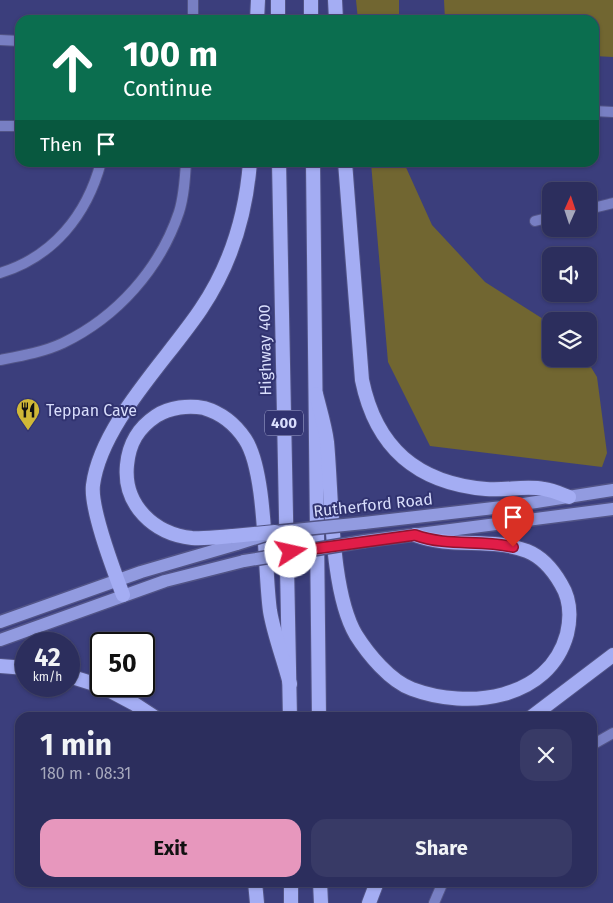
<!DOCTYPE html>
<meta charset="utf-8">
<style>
:root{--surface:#2c2e5d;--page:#383a66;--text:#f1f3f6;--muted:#a6a8bc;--line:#484a72;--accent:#e797bd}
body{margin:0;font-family:"Fira Sans",sans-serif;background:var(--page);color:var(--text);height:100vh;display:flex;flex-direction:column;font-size:19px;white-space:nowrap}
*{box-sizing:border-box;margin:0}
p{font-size:16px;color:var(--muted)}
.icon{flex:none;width:28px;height:28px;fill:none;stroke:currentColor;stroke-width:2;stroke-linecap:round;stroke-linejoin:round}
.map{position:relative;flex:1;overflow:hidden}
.details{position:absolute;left:15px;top:712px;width:582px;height:175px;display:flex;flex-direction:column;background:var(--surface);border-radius:15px;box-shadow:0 1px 4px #0004,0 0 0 1px var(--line)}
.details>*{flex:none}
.top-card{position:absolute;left:15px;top:15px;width:584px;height:152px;border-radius:15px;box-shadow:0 1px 4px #0004,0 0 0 1px var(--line);background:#0b6e4f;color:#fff;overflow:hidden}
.needle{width:32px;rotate:3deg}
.fabs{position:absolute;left:542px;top:182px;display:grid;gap:10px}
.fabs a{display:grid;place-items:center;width:55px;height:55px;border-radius:10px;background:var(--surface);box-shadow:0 1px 4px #0004,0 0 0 1px var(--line);font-size:25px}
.speed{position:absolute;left:15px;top:632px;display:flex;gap:10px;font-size:25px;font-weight:700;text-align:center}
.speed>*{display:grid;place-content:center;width:65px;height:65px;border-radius:50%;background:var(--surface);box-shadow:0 1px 4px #0004,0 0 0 1px var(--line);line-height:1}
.speed small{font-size:12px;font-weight:400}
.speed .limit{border:2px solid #111;border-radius:8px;background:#fff;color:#111}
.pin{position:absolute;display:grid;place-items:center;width:42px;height:42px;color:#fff;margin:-51px -21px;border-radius:50% 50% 50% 0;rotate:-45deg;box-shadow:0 0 5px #0007}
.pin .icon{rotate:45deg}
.me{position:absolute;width:55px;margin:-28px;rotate:80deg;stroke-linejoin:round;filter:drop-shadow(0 0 4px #0008)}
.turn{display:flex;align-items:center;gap:18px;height:105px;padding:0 25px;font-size:22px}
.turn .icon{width:65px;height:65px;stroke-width:2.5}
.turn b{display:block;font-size:35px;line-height:42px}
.then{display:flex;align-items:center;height:48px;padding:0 25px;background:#0003;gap:10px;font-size:19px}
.round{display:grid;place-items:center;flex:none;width:52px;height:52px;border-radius:15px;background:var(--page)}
.overview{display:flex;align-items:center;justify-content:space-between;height:85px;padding:0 25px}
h1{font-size:30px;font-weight:700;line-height:38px}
.primary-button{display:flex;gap:10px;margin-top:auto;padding:10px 25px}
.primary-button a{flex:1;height:58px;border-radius:15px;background:var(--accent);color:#111;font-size:20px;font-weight:700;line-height:58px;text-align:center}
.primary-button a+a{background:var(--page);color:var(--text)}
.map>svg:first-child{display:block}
</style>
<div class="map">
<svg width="613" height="903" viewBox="0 0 613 903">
<rect width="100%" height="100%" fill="#3b3e7c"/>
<g fill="#716631">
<polygon points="356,0 399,0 399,20 358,20"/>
<polygon points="444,0 613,0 613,57 594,56 594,20 445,20"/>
<polygon points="371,163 404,163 432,225 485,282 551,324 551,359 586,359 597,377 607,453 602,467 430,446 388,362"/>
</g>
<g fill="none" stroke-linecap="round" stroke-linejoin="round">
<g stroke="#525487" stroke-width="12">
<g id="minor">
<polyline points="193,20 193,0"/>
<polyline points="0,40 20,41"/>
<polyline points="594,111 613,112"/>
<polyline points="0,126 20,126"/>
<polyline points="589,209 613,203"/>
<polyline points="535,221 551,217"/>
<path d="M0,273C53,257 87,215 101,162"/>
<path d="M0,360C21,356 44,352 63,343C117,317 160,269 179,212C184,196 185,179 186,162"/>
<polyline points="592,745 613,733"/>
<polyline points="434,903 443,882"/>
</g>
</g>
<g stroke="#525487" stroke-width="15">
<g id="major">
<polyline points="364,523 511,506 613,490"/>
<polyline points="365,541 613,509"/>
<polyline points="0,622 141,572 237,544"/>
<polyline points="0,640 165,581 244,561"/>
</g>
</g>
<g stroke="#525487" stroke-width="16">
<g id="highway">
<polyline points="278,0 278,20"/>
<polyline points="311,0 311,20"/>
<polyline points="335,0 336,20"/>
<polyline points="257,20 258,0"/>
<polyline points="279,162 290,718"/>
<polyline points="313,162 319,718"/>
<path d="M345,162L362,380C376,448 417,483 486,489C505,491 525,485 544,489C552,490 561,494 569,497"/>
<path d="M316,394C320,410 325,426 327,442C332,494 330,591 356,635C368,654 390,681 412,689C468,710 549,700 567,634C571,617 571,600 561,584C553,570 542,557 527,551C491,537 453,549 415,535"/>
<path d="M233,536C220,537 205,539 192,538C154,534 123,505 127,465C129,443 138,428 156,416C170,407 189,405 204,408C221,413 235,424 245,439C267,472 264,569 270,611C274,635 284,660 290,684"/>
<path d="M123,595C114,571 90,509 93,485C101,424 167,360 201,309C230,266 246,214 250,162"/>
<polyline points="0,666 26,668"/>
<polyline points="69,676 101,686"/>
<polyline points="101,686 133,703 156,718"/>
<polyline points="530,718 613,655"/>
<polyline points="255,882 257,903"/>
<polyline points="291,882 291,903"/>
<polyline points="320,882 321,903"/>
<polyline points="369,903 377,882"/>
</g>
</g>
<use href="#minor" stroke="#787fc3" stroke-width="10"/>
<use href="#major" stroke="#929be0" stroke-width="12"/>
<use href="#highway" stroke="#a4adf3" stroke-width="14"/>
<g stroke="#525487" stroke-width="15" stroke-linecap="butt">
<g id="major-bridge">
<polyline points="237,544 275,532 364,523"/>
<polyline points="244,561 365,541"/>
</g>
</g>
<g stroke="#525487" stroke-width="16" stroke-linecap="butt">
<polyline id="highway-bridge" points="233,536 275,532"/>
</g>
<use href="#major-bridge" stroke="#929be0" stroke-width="12"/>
<use href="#highway-bridge" stroke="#a4adf3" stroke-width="14"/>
</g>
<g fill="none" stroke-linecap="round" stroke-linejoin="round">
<g stroke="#92132f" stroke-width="12">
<path id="route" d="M291,552L415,535C448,547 480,539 513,547"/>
</g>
<use href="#route" stroke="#e11d48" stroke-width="9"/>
</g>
<defs>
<g id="restaurant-pin" transform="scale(1.25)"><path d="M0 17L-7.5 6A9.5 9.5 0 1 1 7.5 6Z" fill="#d0b837" stroke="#313370"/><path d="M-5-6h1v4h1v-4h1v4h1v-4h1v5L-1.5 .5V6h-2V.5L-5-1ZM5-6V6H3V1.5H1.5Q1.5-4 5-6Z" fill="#111"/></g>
</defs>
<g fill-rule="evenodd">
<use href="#restaurant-pin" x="28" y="410"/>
</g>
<g text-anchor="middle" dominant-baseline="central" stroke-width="4" stroke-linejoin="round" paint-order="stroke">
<rect fill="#313370" stroke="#a7abd2" stroke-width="1" x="265" y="410.5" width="38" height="25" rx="4"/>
<g font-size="15" font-weight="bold" fill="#d9defc">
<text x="284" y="423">400</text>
</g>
<g font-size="16" fill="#d9defc" stroke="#313370">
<text transform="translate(265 350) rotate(-91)">Highway 400</text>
<text transform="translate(373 505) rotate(-6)">Rutherford Road</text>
</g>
<g font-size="16" fill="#d9defc" stroke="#313370" text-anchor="start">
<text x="46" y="410">Teppan Cave</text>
</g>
</g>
</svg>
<div class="fabs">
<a><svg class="needle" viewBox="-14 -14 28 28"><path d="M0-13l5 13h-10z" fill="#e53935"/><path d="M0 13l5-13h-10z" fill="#a6a8bc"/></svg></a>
<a><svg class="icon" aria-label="sound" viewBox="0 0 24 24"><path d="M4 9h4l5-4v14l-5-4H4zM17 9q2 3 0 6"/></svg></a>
<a><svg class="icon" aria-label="layers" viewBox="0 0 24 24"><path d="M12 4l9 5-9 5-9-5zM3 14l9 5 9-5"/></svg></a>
</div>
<div class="speed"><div>42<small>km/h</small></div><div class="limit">50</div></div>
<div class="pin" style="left:513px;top:547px;background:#d93025"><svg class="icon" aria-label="arrive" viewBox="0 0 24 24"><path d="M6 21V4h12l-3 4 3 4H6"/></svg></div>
<svg class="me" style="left:291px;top:552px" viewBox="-20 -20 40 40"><circle r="19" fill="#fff"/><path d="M0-13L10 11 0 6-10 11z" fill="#e11d48"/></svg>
<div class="top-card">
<div class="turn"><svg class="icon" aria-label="ahead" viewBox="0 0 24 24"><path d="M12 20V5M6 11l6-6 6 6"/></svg><div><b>100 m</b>Continue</div></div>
<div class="then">Then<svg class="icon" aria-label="arrive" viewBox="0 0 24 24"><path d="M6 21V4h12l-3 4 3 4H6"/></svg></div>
</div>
<section class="details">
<div class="overview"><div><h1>1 min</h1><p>180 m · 08:31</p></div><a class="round"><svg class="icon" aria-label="close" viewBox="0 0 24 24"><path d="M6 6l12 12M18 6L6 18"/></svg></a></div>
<div class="primary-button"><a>Exit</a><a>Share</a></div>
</section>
</div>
